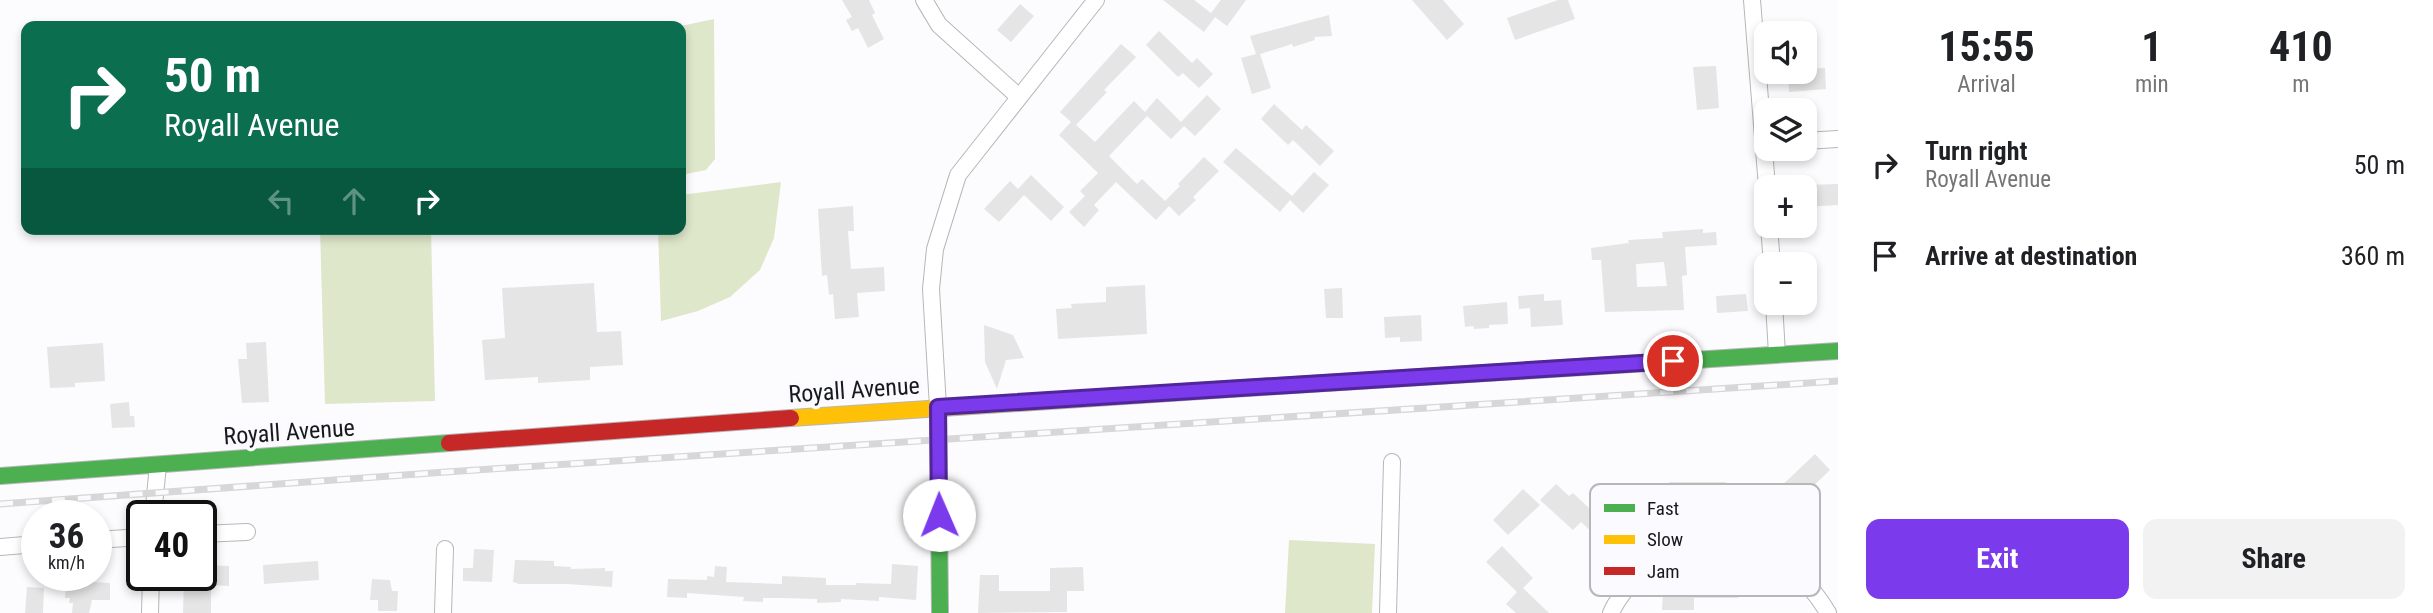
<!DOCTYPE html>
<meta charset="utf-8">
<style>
:root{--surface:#fff;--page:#f2f2f2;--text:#202124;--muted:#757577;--accent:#7c3aed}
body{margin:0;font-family:"Roboto Condensed",sans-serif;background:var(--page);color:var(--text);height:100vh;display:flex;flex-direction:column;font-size:26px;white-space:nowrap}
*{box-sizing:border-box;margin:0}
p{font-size:23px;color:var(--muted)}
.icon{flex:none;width:38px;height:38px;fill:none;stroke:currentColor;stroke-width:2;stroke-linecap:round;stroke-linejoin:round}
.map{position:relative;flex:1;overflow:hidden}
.sheet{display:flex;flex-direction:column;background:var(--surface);width:595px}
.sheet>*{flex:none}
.top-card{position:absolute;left:21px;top:21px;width:665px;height:214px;border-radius:14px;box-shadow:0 4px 10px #0003;background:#0b6e4f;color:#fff;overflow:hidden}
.controls{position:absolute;left:1754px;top:21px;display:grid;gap:14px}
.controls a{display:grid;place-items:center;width:63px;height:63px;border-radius:14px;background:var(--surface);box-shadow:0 4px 10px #0003;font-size:35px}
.speed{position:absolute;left:21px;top:500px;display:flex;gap:14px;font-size:35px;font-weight:700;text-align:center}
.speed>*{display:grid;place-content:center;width:91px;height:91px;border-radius:50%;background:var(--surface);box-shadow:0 4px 10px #0003;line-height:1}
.speed small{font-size:18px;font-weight:400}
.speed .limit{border:4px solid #111;border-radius:10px;background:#fff;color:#111}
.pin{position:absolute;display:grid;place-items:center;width:60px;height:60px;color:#fff;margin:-30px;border:4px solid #fff;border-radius:50%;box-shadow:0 2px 7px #0007}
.me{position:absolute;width:77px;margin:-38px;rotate:359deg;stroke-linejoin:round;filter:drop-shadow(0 0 5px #0008)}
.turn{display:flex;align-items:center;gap:24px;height:147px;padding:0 28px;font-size:32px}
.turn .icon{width:91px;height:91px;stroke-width:2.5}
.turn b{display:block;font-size:49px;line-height:60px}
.lanes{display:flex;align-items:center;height:66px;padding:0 28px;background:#0003;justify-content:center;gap:35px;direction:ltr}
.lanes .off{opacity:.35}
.eta{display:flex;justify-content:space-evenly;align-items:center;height:119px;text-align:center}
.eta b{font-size:42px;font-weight:700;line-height:49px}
.cta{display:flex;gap:14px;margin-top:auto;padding:14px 28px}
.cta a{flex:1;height:80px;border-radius:14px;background:var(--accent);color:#fff;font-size:28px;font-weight:700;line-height:80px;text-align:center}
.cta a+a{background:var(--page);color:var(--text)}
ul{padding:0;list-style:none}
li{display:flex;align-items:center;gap:21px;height:91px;padding:0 28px}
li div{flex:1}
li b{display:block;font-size:26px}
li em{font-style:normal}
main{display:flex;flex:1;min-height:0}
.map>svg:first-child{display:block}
</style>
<main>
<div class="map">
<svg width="1838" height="613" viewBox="0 0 1838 613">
<rect width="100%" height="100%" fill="#fcfcfe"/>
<g fill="#dee7ca">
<polygon points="714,19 715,159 706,170 681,175 681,26"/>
<polygon points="781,182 774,238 760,270 730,297 698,311 661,321 658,229 681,229 681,195"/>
<polygon points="320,229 431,229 435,401 325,404"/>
<polygon points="1289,540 1375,544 1372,613 1285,613"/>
</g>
<g fill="#e5e5e5" fill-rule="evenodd">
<polygon points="842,0 869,0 875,13 872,15 884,39 868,48 858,28 852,31 846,20 852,17"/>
<polygon points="1163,0 1194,0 1211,13 1221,0 1246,0 1227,26 1215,17 1204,32"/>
<polygon points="1412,0 1443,0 1464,24 1447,40"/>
<polygon points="1558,0 1568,0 1575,19 1515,40 1507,18"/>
<polygon points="1020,4 1034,16 1011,42 997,30"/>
<polygon points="1329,15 1332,36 1314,37 1315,40 1293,47 1292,44 1260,54 1271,88 1252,94 1241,58 1256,54 1250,36"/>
<polygon points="1159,31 1192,63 1197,58 1213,74 1199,88 1183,73 1178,77 1146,45"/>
<polygon points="1121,44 1136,57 1104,90 1107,92 1076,125 1095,142 1134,101 1145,112 1157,98 1181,122 1207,95 1221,109 1195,136 1184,126 1171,139 1147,116 1109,156 1137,184 1142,179 1165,201 1180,186 1178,184 1204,157 1219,171 1193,197 1196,200 1179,216 1169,206 1156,220 1116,182 1094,205 1099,210 1084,227 1069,212 1085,196 1080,191 1098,173 1059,135 1071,122 1060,112"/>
<polygon points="1716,66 1719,108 1697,110 1693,67"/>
<polygon points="1825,68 1826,89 1789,92 1788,72 1804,72 1804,69"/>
<polygon points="1274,104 1302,130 1306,125 1334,151 1320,166 1293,140 1288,145 1261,119"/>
<polygon points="1236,148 1292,196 1314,172 1329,185 1303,213 1290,200 1280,212 1223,162"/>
<polygon points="1031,175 1064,207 1051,221 1024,195 999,222 984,209 1010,181 1018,189"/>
<polygon points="1838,184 1838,205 1804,207 1804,185"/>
<polygon points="853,206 854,231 848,231 851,269 884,267 885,291 857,293 859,317 835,319 833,294 829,295 827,275 822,276 818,209"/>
<path d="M1703,229V233L1716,232L1717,245L1685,247L1687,275L1682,276L1684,310L1605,312L1601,260H1592L1591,248L1629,243L1628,240L1663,238L1662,232ZM1664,262L1667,286L1637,287L1636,264Z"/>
<polygon points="594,283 597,332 621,331 623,365 590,367 590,380 538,383 538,377 485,380 482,340 505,338 502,288"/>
<polygon points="1145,285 1147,334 1058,339 1056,309 1072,308 1071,304 1106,302 1106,287"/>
<polygon points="1342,288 1343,318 1326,318 1324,289"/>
<polygon points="1544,294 1544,301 1561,300 1563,325 1531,327 1530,308 1519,309 1518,296"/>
<polygon points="1746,294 1748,311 1717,313 1716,296"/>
<polygon points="1507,302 1508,324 1489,325 1489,328 1474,329 1473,326 1465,327 1463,306"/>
<polygon points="1421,315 1422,341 1400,342 1400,337 1385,338 1384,317"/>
<polygon points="984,325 1013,335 1024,358 1006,360 997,389 985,362"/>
<polygon points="266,342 269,402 242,403 238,359 247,359 246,343"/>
<polygon points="103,343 105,381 75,383 75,387 50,388 47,347"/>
<polygon points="129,402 130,416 134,416 135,427 112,428 110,404"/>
<polygon points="1815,454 1830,470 1789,509 1774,493"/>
<polygon points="1669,482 1726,482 1726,491 1749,491 1749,496 1767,496 1767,517 1723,517 1723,503 1669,503"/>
<polygon points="1556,484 1569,496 1573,493 1591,510 1594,507 1617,529 1647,499 1662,514 1631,546 1621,536 1609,548 1581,522 1573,530 1540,500"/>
<polygon points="1523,489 1540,505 1508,535 1493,520"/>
<polygon points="1502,546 1533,578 1523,588 1549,613 1516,613 1506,604 1517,592 1486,562"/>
<polygon points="474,549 494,550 492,582 463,581 463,568 473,568"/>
<polygon points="515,560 554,561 554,566 571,567 571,569 605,568 605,571 613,571 612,587 567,584 519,584 513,582"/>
<polygon points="318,561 319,580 264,584 263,565"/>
<polygon points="892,564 918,566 916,600 879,597 879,601 841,599 841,602 817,603 817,599 783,598 763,598 763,602 743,601 744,597 687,593 687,598 667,597 668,579 707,580 707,576 714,577 715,566 727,567 726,582 782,584 782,576 826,578 826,585 856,585 856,583 891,584"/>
<polygon points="201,565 229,566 229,586 211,585 211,613 183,613 184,578 185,576 201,576"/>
<polygon points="1083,567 1084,591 1067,591 1067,612 978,613 980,575 999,575 999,591 1050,591 1050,568"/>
<polygon points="372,579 390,580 392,591 398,591 397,611 378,611 378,600 370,600"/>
<polygon points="1693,579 1738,579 1738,598 1694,598 1694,610 1662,610 1663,589 1694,589"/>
<polygon points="76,581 110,583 110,600 92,600 89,613 72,613 73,603 69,603 70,598 65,598 66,582 76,583"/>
<polygon points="27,587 44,588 43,613 25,613"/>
</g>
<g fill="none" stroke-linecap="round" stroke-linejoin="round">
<g stroke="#b7b7b9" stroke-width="18">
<g id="street">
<polyline points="924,0 939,25 1019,97"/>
<polyline points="1752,0 1767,187"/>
<polyline points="1804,141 1838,139"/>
<polyline points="1769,226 1772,264"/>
<polyline points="1774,303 1777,354"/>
<polyline points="938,407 931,289 935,249 958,175 1096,0"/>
<polyline points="153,516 158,465"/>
<polyline points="201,534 247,532"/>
<polyline points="96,540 142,537"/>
<polyline points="0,547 37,544"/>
<polyline points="150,613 151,576"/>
<polyline points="443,613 445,549"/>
<polyline points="1388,613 1392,462"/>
<path d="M1611,613C1619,594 1650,558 1670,552C1693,544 1733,543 1756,549C1785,558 1814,588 1828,613"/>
</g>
</g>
<g stroke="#b7b7b9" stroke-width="18">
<g id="fast">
<polyline points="1230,389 1838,351"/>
<polyline points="938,407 940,613"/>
<polyline points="0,476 449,443"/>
</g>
</g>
<g stroke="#b7b7b9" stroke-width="18">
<polyline id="slow" points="791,418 1230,389"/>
</g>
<g stroke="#b7b7b9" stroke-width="18">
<polyline id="jam" points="449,443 791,418"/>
</g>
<use href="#street" stroke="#fff" stroke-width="16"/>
<use href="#fast" stroke="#4caf50" stroke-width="16"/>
<use href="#slow" stroke="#ffc107" stroke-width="16"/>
<use href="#jam" stroke="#c62828" stroke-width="16"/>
<g stroke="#d7d7d8" stroke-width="7">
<polyline id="rail" points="0,504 446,472 1838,381"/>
</g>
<use href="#rail" stroke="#fbfbff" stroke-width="4.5" stroke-dasharray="13" stroke-linecap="butt"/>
</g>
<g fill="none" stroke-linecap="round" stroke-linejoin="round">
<g stroke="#51269a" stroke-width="18">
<polyline id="route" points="939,515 938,407 1673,361"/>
</g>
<use href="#route" stroke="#7c3aed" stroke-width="12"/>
</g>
<g text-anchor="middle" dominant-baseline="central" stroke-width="7" stroke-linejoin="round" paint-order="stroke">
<g font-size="24" fill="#18191a" stroke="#fbfbff">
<text transform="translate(854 390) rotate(-4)">Royall Avenue</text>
<text transform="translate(289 432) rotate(-4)">Royall Avenue</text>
</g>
</g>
<rect x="1590" y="484" width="230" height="112" rx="10" fill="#fbfbff" stroke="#b7b7ba" stroke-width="2"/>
<rect x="1604" y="504" width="31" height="8" fill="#4caf50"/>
<rect x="1604" y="535" width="31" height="9" fill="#ffc107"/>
<rect x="1604" y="567" width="31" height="8" fill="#c62828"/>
<g font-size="19" fill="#18191a">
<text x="1647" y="515">Fast</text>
<text x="1647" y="546">Slow</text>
<text x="1647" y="578">Jam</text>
</g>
</svg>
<div class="controls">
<a><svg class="icon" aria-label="sound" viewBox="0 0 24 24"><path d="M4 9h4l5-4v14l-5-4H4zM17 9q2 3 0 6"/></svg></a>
<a><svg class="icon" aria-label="layers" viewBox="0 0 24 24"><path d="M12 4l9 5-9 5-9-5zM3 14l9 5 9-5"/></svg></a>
<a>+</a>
<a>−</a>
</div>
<div class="speed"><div>36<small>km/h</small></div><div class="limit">40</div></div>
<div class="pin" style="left:1673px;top:361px;background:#d93025"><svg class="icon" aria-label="arrive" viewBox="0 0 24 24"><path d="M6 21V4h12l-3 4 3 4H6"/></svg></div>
<svg class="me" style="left:939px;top:515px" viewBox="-20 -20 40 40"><circle r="19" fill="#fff"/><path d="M0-13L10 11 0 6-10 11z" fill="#7c3aed"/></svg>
<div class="top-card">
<div class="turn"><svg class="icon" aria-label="right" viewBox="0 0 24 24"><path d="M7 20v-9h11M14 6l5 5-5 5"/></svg><div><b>50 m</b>Royall Avenue</div></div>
<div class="lanes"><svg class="icon off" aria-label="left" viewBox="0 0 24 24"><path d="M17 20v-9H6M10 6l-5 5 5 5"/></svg><svg class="icon off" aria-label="ahead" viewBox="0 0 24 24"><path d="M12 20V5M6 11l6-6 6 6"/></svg><svg class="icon" aria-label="right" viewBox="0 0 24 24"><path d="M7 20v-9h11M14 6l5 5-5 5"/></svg></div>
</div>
</div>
<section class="sheet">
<div class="eta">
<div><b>15:55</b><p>Arrival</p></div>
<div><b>1</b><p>min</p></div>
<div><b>410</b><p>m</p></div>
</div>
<ul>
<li><svg class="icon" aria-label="right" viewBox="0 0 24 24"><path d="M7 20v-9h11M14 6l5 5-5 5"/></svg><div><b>Turn right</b><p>Royall Avenue</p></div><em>50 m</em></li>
<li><svg class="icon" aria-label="arrive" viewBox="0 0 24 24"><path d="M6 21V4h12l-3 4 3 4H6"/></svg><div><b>Arrive at destination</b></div><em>360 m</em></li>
</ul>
<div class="cta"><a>Exit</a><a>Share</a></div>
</section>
</main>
